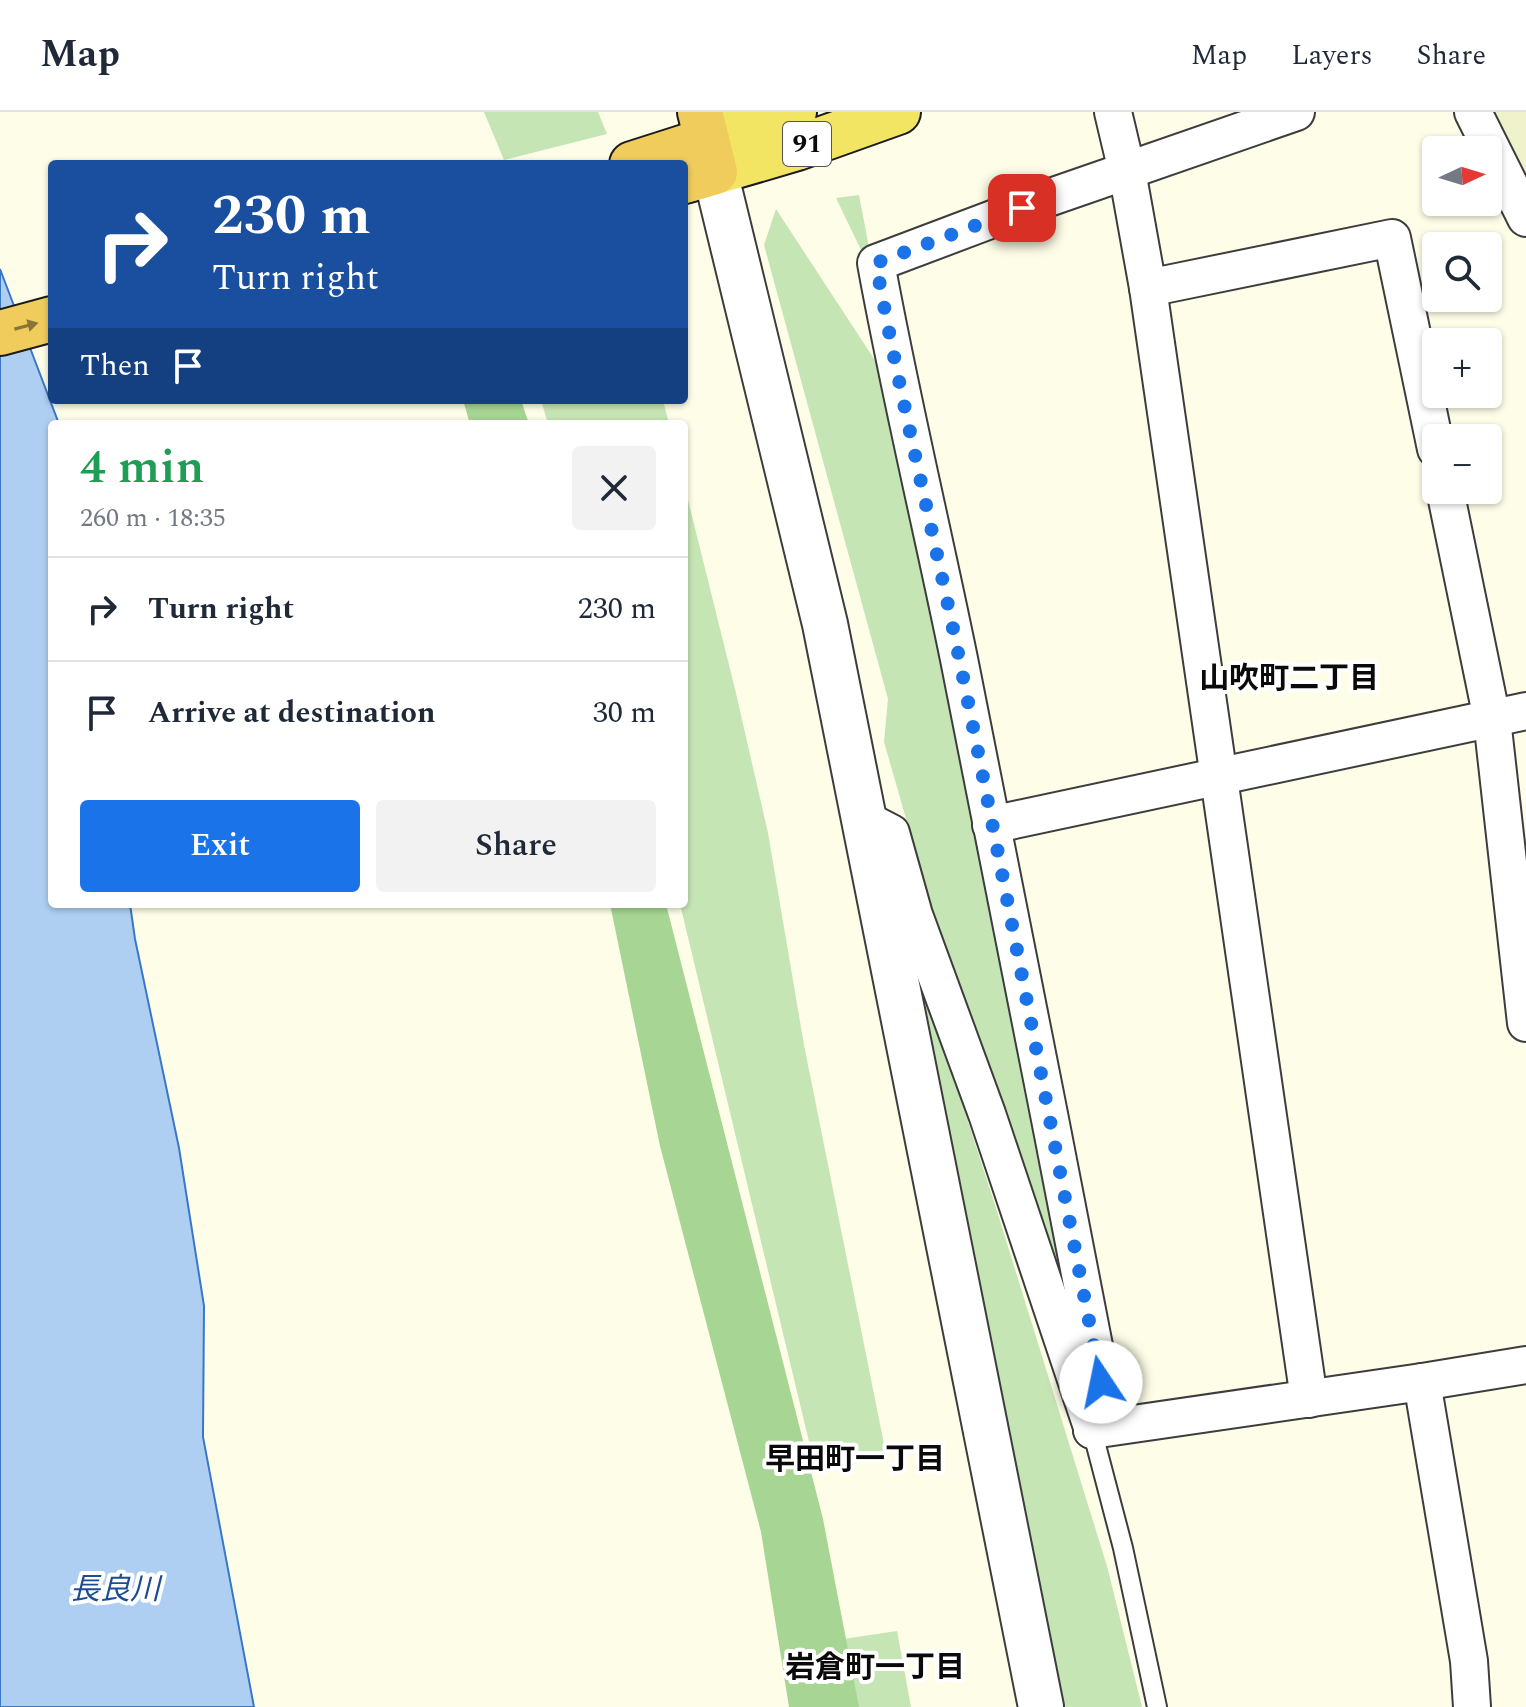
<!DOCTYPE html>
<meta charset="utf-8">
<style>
:root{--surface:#fff;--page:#f2f2f3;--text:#1f2937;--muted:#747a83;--line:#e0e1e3;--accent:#1a73e8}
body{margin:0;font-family:Spectral,"Noto Sans JP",serif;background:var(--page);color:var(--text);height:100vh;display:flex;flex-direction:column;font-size:30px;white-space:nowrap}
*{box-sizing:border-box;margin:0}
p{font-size:26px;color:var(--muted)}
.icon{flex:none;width:44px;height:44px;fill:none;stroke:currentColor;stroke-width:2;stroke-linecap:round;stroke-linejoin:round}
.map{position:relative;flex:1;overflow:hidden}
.details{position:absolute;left:48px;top:308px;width:640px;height:488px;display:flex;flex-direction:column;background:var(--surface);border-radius:8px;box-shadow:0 2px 6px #0004}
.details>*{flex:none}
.guide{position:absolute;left:48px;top:48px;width:640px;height:244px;border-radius:8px;box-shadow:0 2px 6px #0004;background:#1a4fa0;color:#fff;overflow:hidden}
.needle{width:52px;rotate:86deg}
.tools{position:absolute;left:1422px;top:24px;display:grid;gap:16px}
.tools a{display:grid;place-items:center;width:80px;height:80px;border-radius:8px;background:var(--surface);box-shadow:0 2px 6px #0004;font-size:40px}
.pin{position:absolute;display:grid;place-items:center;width:68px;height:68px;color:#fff;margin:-34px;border-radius:16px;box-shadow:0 4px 12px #0006}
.me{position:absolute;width:88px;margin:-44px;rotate:349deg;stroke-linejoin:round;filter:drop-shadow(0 0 6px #0008)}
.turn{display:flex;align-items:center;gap:28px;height:168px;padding:0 32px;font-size:36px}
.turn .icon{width:104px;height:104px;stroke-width:2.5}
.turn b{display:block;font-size:56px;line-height:68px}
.then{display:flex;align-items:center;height:76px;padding:0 32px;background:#0003;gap:16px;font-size:30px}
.round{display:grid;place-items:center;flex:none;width:84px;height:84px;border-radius:8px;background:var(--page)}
.headline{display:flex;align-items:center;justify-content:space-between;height:136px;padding:0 32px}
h1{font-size:48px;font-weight:600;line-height:60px;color:#1e9e55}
.cta{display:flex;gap:16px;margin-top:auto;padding:16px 32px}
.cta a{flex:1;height:92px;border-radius:8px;background:var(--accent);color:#fff;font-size:32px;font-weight:600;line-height:92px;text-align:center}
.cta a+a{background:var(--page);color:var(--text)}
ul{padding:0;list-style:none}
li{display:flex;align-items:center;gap:24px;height:104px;padding:0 32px;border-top:2px solid var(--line)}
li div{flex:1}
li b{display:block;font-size:30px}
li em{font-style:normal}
header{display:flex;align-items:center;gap:48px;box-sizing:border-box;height:112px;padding:0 40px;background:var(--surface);border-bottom:2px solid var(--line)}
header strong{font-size:38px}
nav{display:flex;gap:44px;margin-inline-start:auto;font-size:28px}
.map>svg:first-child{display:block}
</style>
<header>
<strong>Map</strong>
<nav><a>Map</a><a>Layers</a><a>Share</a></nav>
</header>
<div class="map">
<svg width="1526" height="1595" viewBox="0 0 1526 1595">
<rect width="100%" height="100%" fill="#fefde7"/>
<polygon fill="#eff2ca" points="1491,0 1526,0 1526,74"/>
<g fill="#c6e5b4">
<polygon points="484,0 598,0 607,22 504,48"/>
<polygon points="859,83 875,167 836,86"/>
<polygon points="776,97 880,256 1067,1137 1057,1155 997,996 942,832 884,630 888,587 764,133"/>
<polygon points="541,288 663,288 669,312 548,312"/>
<polygon points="684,372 735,577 768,721 804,933 886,1342 817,1363 680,792 684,792"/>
<polygon points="909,827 997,1099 1107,1454 1142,1595 1062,1595"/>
<polygon points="897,1519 911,1595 836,1595 823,1530"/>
</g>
<g fill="#a7d594">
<polygon points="463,288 521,288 529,312 470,312"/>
<polygon points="610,792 666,792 823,1407 859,1595 789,1595 761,1420 660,1034"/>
</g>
<polygon fill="#afcff2" stroke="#3978c6" stroke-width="2" points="0,157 59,312 52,312 52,792 130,792 135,827 179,1036 204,1194 203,1325 254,1595 0,1595"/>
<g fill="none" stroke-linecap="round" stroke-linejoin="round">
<g stroke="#3d3d3d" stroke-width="22">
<polyline id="service" points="1092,1318 1123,1436 1157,1595"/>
</g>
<g stroke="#3d3d3d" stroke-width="40">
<g id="minor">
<polyline points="1113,0 1127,59 1148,176 1309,1287"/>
<polyline points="1473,0 1526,106"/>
<polyline points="1148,176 1392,126 1436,337"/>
<polyline points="1445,378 1492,607 1526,911"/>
<polyline points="862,706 891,721 914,803 987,1002 1091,1312"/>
<polyline points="991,713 1526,599"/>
<polyline points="1422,1270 1469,1549 1472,1595"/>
<path d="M1092,1318L1101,1270C1054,1029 1008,787 959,547C932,415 900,283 876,151L1051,85L1296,0"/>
<polyline points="1092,1318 1422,1270 1526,1253"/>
</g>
</g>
<g stroke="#3d3d3d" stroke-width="48">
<polyline id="tertiary" points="715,60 825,512 1041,1595"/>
</g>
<g stroke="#1b1b1b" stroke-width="48">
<g id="primary">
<polyline points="707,28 794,0"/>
<polyline points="684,69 797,36 898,0"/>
</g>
</g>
<g stroke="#1b1b1b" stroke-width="48">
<g id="trunk">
<polyline points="632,52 707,28"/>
<polyline points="684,69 715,60 700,0"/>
<polyline points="0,221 52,207"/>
</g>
</g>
<use href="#service" stroke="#fff" stroke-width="18"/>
<use href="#minor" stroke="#fff" stroke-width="36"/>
<use href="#tertiary" stroke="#fff" stroke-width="44"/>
<use href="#primary" stroke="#f2e563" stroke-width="44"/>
<use href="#trunk" stroke="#f0cc5c" stroke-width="44"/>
</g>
<defs><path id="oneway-solid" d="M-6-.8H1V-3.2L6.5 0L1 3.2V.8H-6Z" transform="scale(2)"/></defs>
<use fill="#887537" href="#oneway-solid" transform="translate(26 214) rotate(-15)"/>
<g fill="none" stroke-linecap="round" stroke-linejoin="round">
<path stroke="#1a73e8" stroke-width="14" stroke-dasharray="0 25.2" d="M1022,96L876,151C901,291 936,430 964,570C1011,803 1055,1037 1101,1270"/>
</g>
<g text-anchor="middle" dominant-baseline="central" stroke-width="8" stroke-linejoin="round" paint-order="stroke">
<rect fill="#fff" stroke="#545454" stroke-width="2" x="783" y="10" width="48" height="44" rx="6"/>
<g font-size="26" font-weight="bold" fill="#0a0a0a">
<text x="807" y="32">91</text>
</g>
<g font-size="30" font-weight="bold" fill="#0a0a0a" stroke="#fff">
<text x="1289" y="567">山吹町二丁目</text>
<text x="855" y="1348">早田町一丁目</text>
<text x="875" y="1556">岩倉町一丁目</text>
</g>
<g font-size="30" font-style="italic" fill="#1b4c94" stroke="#fff">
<text x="115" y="1478">長良川</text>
</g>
</g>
</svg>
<div class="tools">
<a><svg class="needle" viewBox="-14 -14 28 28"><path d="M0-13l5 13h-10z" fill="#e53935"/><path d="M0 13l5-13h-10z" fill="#747a83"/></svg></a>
<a><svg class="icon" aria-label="search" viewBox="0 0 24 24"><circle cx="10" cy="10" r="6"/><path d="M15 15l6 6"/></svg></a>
<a>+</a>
<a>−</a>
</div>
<div class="pin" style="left:1022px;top:96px;background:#d93025"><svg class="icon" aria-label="arrive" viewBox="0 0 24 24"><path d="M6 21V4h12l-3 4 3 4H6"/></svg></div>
<svg class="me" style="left:1101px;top:1270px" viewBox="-20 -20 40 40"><circle r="19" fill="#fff"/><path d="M0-13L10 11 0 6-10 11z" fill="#1a73e8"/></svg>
<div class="guide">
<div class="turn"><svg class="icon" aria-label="right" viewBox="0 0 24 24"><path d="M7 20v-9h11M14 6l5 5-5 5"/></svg><div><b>230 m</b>Turn right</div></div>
<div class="then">Then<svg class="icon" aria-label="arrive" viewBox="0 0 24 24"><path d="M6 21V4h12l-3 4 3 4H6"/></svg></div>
</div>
<section class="details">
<div class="headline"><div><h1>4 min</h1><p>260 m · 18:35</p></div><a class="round"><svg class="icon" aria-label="close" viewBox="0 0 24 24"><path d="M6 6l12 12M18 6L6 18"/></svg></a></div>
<ul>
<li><svg class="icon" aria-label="right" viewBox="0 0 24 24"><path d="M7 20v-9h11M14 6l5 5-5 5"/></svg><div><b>Turn right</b></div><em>230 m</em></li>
<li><svg class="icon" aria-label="arrive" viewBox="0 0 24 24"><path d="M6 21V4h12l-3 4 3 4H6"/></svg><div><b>Arrive at destination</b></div><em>30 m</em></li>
</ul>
<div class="cta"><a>Exit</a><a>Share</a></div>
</section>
</div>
